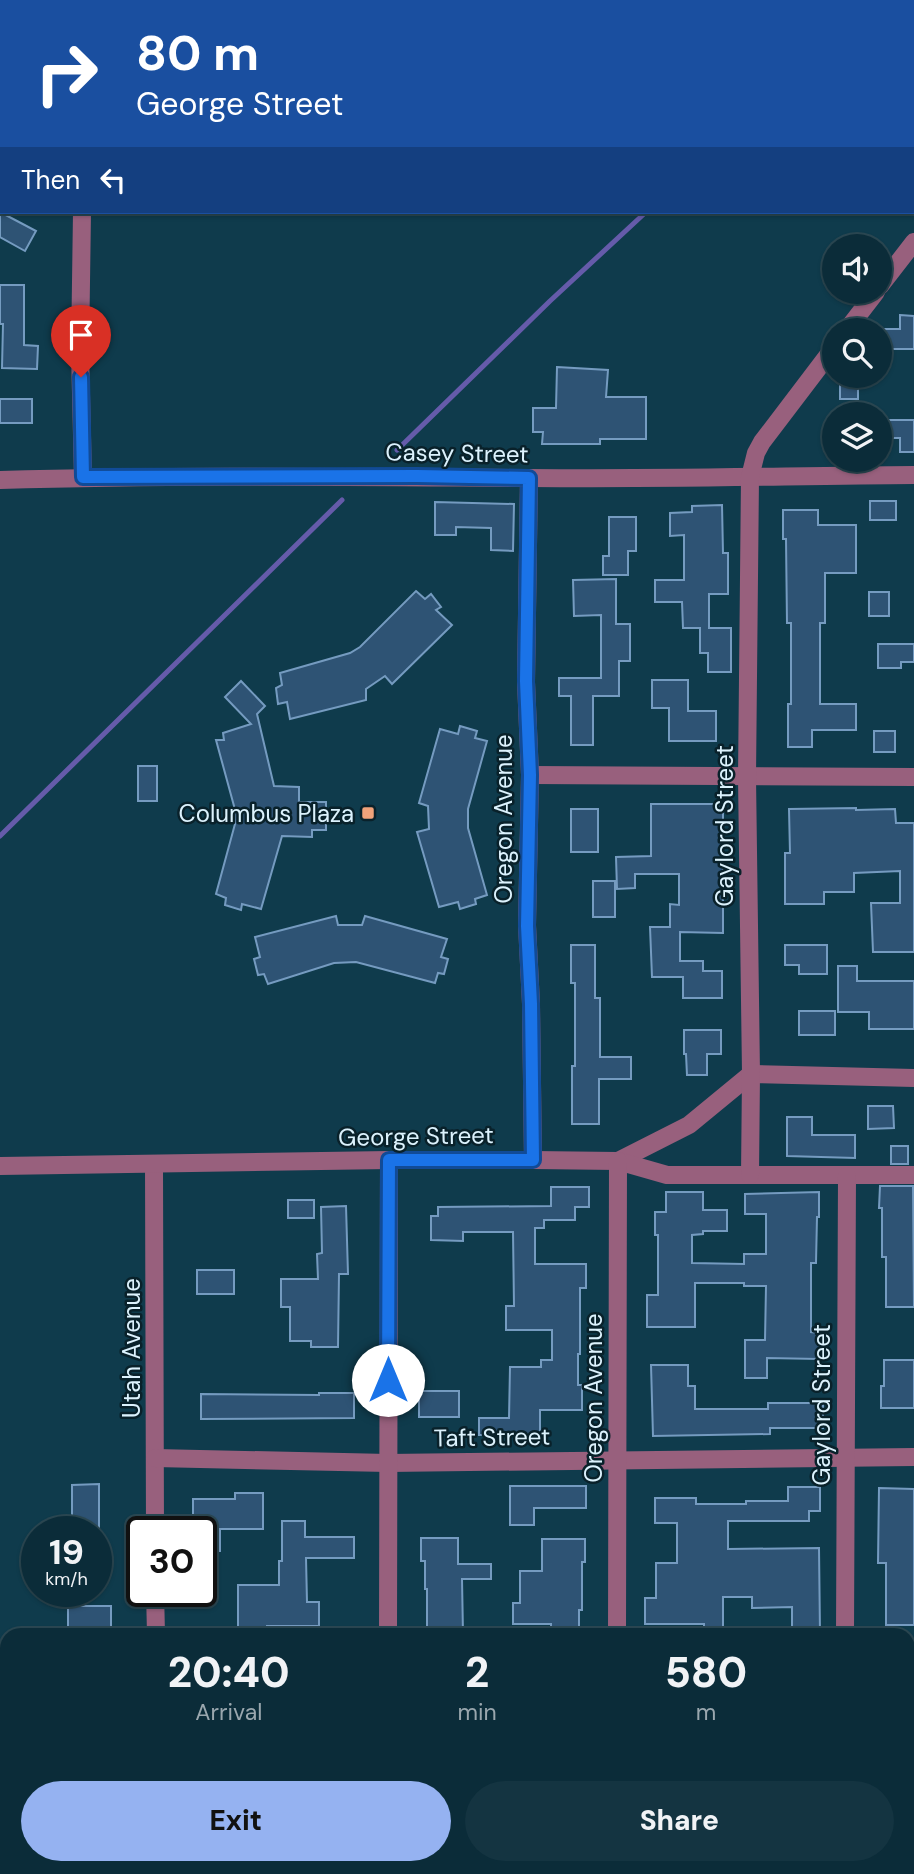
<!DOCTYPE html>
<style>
:root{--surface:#0b2c39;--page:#143441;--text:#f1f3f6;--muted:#9aa7ae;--line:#2b4853;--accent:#95b2f1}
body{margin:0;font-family:"DM Sans",sans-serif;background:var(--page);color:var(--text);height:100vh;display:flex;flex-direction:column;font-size:26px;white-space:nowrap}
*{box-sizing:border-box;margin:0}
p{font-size:23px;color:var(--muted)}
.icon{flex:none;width:38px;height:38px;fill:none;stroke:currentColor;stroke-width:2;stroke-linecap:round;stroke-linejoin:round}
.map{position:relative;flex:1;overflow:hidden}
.panel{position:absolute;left:0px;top:1628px;width:915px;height:247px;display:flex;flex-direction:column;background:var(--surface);border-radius:21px 21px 0 0;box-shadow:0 2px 5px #0004,0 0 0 2px var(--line)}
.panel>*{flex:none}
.top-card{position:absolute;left:0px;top:0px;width:915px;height:214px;box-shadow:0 2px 5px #0004,0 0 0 2px var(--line);background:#1a4fa0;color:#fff;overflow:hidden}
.controls{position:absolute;left:822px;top:234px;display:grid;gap:14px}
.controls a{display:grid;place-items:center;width:70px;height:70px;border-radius:50%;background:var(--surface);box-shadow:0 2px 5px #0004,0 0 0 2px var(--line);font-size:35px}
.speed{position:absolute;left:21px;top:1516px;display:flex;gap:14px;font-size:35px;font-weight:700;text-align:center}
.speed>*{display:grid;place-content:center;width:91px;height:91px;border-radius:50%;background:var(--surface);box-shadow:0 2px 5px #0004,0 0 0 2px var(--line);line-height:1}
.speed small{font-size:18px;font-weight:400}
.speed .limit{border:4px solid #111;border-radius:10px;background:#fff;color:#111}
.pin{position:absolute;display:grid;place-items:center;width:60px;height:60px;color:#fff;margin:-72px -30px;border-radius:50% 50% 50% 0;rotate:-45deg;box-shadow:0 0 7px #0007}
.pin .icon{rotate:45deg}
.me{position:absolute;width:77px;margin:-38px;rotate:0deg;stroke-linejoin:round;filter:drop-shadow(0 0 5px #0008)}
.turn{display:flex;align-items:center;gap:24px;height:147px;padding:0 21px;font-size:32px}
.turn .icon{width:91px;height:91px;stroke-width:2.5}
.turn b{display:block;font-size:49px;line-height:60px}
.then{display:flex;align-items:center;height:66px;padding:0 21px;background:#0003;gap:14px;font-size:26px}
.eta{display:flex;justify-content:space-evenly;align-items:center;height:119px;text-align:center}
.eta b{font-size:42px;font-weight:800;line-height:49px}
.action{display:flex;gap:14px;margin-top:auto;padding:14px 21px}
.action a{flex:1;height:80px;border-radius:42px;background:var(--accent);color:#111;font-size:28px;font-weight:800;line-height:80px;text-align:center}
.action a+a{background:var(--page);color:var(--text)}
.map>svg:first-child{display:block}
</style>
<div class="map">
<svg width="914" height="1874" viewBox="0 0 914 1874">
<rect width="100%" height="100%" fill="#0f3b4c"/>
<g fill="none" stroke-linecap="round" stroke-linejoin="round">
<g stroke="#655baa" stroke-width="5">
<polyline points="882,2 884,0"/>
<polyline points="397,450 550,301 646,212"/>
<polyline points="0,836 342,500"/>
</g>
</g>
<g fill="#2e5374" stroke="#759bc0" stroke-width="2">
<polygon points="0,212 36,231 25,251 0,237"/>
<polygon points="0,285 24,285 24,345 38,346 37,369 2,368 3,324 0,324"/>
<polygon points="900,315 914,316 914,349 880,349 880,329 900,329"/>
<polygon points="557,367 608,370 606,397 646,397 646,439 600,439 600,444 542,444 543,432 533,432 533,408 556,408"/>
<rect x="840" y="382" width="18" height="17"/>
<rect x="0" y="399" width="32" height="24"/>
<polygon points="880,420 914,420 914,452 900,452 900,438 880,438"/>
<rect x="870" y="501" width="26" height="19"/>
<polygon points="435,502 514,504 513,551 491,550 491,528 456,527 456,535 435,535"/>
<polygon points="722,505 723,553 728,553 728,594 709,594 709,628 731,628 731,672 708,672 708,653 700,653 700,628 683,628 682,602 655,602 655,580 684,580 684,535 670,536 670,513 692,512 692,506"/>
<polygon points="783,510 818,510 818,525 856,525 856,573 825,573 825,623 820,623 820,704 856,704 856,730 812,730 812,747 788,747 788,704 791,704 791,623 787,623 786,539 783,539"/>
<polygon points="609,517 636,517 636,551 628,551 628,575 603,575 603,556 609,556"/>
<polygon points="616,579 616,624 630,624 630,661 619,661 619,696 593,696 593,745 571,745 571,696 559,696 559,678 601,678 601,615 574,616 573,580"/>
<polygon points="416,591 425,599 431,594 441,607 436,610 452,625 392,684 385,676 366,689 366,700 290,719 287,702 278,704 276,688 282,685 280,673 350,653 360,647"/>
<rect x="869" y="592" width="20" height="24"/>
<polygon points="878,644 914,644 914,662 901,662 901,668 878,668"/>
<polygon points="652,680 688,680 688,711 716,711 716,741 669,741 669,708 652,708"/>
<polygon points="241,681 265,706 257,714 274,786 299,787 299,802 326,802 326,830 312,830 312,837 282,836 261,909 242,904 241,910 225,905 226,898 216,894 235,824 234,806 216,740 224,740 223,733 251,724 225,697"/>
<polygon points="460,726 477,731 475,738 487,741 468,809 468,828 487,895 475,899 476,904 460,909 458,902 439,907 417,832 429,829 428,806 419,803 440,729 458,734"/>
<rect x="874" y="731" width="21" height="21"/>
<rect x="138" y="766" width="19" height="35"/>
<polygon points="651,804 723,804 723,933 680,932 680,961 703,961 703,971 722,971 722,998 683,998 683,977 652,977 650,927 670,927 670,904 679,905 679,874 635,874 635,888 617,889 616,857 651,856"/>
<polygon points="856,808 856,810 895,809 896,823 914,823 914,952 873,952 871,903 900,903 900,871 854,873 854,892 824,892 824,904 785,904 785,853 790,853 789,809"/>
<rect x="571" y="809" width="27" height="43"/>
<rect x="593" y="881" width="22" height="36"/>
<polygon points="336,916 338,925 362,925 365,916 447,939 441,957 448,959 444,974 438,973 435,983 356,962 334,963 268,984 264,974 258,975 254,959 260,957 255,937"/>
<polygon points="571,945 595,945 595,998 600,998 600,1057 631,1057 631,1079 599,1079 599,1124 572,1124 572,1066 575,1066 575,983 571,983"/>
<polygon points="785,945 827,945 827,974 799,974 799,965 785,965"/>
<polygon points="838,966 857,966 857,981 914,981 914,1029 869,1029 869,1012 838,1012"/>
<rect x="799" y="1011" width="36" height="24"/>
<polygon points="684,1030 721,1030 721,1054 707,1054 707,1075 687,1075 686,1054 684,1054"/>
<polygon points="868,1106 893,1106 894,1128 868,1129"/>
<polygon points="787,1117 812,1117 812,1135 855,1135 855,1158 787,1156"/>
<rect x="891" y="1146" width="17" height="18"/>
<polygon points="880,1186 913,1186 914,1307 886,1307 886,1257 882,1257 882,1208 879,1208"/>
<polygon points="551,1187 589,1187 589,1207 575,1207 575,1220 544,1220 544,1228 535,1228 535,1264 586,1264 586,1288 580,1288 580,1354 578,1354 578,1385 582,1385 582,1410 540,1410 540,1434 479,1435 479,1418 509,1418 510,1367 541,1367 541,1360 552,1360 552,1330 506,1330 506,1306 514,1306 513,1232 463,1232 463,1241 431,1240 431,1216 438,1216 438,1207 551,1206"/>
<polygon points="666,1192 703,1192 703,1210 727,1210 727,1231 703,1231 703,1234 692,1235 692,1263 744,1264 744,1254 766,1254 766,1214 745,1214 745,1194 819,1192 819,1217 817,1217 816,1263 811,1263 811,1332 819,1333 819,1359 767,1358 767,1378 745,1378 745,1340 765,1340 766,1286 744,1286 744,1283 695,1283 695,1327 647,1327 647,1295 658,1295 658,1235 655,1235 655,1212 666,1212"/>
<rect x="288" y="1200" width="26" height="18"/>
<polygon points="346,1206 348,1274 339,1274 338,1347 311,1347 311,1341 290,1341 290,1307 281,1307 281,1279 318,1279 317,1254 322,1253 321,1207"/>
<rect x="197" y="1270" width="37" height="24"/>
<polygon points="884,1360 914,1360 914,1408 881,1408 881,1386 884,1386"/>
<polygon points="651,1365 688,1365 688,1386 695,1386 695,1409 768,1409 768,1403 823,1403 823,1428 770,1428 770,1434 653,1436"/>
<rect x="419" y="1391" width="40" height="26"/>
<polygon points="319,1393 354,1393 354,1418 201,1419 201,1394 319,1395"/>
<polygon points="99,1484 99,1531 72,1531 72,1485"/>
<polygon points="510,1486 586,1486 586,1508 534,1508 534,1525 510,1525"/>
<polygon points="788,1487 820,1487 820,1511 809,1511 809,1521 728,1521 728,1549 819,1548 820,1634 792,1634 792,1607 752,1608 752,1597 723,1597 723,1634 704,1634 704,1624 645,1624 645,1598 656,1598 656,1563 677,1563 677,1523 655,1523 655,1498 696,1498 696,1504 746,1504 746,1501 788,1501"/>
<polygon points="879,1488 914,1489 914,1625 886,1625 886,1563 878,1563"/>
<polygon points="235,1493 263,1493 263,1529 220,1529 220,1551 201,1551 201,1531 193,1531 193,1499 235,1499"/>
<polygon points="282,1521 305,1521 305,1537 354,1537 354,1558 306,1558 307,1602 319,1602 319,1626 267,1626 267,1634 238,1634 238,1585 279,1585 279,1561 282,1561"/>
<polygon points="421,1538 458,1538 458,1564 491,1564 491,1579 462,1579 463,1634 427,1634 427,1589 425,1589 425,1561 421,1561"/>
<polygon points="542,1539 585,1539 585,1562 582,1562 582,1610 579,1610 579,1634 551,1634 551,1624 513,1624 513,1603 520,1603 520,1571 542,1571"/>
<rect x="68" y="1606" width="43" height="26"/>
</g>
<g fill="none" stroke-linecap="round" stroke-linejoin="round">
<g stroke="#98607d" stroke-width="18">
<polyline points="116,2 117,0"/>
<polyline points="0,178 2,178"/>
<polyline points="82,212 80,352 83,477"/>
<polyline points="880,286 914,242"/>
<polyline points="846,331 876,292"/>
<polyline points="529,478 526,682 530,775 527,925 531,1004 533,1160"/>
<path d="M0,480C176,475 352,477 528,478C657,479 785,476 914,475"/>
<polyline points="530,775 914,777"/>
<polyline points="618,1161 689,1125 751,1074 914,1078"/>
<polyline points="154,1165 155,1531"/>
<polyline points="0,1166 389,1160 533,1160 618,1161 667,1175 914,1175"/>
<polyline points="750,1175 751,1074 747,777 750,477 756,453 762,442 835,346"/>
<polyline points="155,1458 388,1463 914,1457"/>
<polyline points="155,1591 156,1634"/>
<polyline points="388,1634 389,1160"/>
<polyline points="617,1634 618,1161"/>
<polyline points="845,1634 847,1176"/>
<polyline points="908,1743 914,1743"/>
<polyline points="157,1867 157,1874"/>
<polyline points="846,1867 846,1874"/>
<polyline points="387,1874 387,1867"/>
<polyline points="616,1874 616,1867"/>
</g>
</g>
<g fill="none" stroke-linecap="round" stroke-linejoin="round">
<g stroke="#114b97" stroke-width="18">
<polyline id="route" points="81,377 83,477 417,476 529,478 526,681 530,775 527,926 531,1004 533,1160 389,1160 388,1380"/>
</g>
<use href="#route" stroke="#1a73e8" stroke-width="12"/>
</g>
<rect fill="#f0a27a" stroke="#09212a" stroke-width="2.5" x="361" y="806" width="14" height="14" rx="3.5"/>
<g text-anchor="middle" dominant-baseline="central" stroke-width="5" stroke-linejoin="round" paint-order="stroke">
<g font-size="24" fill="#dcf2fd" stroke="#09212a">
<text transform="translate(457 453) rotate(1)">Casey Street</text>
<text transform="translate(503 819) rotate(-90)">Oregon Avenue</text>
<text transform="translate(724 826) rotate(-90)">Gaylord Street</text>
<text transform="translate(416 1136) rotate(-1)">George Street</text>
<text transform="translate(131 1348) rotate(-90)">Utah Avenue</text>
<text transform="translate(593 1398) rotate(-90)">Oregon Avenue</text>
<text transform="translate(821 1405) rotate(-90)">Gaylord Street</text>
<text transform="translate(492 1437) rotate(-1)">Taft Street</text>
</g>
<g font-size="24" fill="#dcf2fd" stroke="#09212a" text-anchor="end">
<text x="354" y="813">Columbus Plaza</text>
</g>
</g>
</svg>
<div class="controls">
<a><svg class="icon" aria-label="sound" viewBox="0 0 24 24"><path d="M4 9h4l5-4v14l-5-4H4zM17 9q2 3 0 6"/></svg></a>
<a><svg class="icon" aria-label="search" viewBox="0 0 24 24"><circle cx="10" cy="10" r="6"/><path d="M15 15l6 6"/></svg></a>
<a><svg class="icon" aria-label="layers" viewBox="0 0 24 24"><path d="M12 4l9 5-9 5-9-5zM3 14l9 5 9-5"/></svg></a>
</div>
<div class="speed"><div>19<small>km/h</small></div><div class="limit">30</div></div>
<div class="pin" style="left:81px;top:377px;background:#d93025"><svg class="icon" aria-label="arrive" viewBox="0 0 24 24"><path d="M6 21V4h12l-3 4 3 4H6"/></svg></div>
<svg class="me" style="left:388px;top:1380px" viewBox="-20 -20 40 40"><circle r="19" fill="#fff"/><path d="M0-13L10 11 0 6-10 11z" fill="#1a73e8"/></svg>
<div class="top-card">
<div class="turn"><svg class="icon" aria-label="right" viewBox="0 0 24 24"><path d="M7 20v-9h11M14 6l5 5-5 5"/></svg><div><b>80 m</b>George Street</div></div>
<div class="then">Then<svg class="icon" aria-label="left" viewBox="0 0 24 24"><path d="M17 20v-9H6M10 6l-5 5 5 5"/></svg></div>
</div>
<section class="panel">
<div class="eta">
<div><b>20:40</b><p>Arrival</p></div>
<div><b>2</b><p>min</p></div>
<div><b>580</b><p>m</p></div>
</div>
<div class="action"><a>Exit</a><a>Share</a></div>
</section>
</div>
